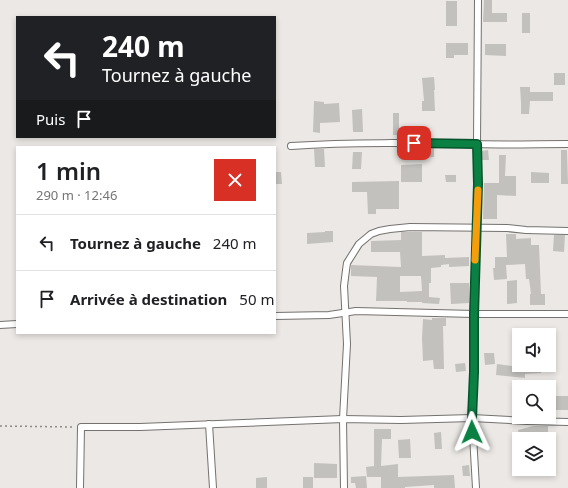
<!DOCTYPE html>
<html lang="fr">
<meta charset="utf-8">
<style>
:root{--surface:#fff;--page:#f2f2f2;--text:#202124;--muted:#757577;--line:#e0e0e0}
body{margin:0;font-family:"Noto Sans",sans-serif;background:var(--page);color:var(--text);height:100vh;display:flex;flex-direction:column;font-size:15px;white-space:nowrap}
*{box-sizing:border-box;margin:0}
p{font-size:13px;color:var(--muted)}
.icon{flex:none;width:22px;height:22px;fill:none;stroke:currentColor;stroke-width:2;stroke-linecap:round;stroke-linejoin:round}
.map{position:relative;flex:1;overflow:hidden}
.drawer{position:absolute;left:16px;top:146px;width:260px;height:188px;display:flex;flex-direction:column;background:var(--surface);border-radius:0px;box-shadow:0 2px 6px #0003}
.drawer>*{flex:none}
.guide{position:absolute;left:16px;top:16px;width:260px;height:122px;border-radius:0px;box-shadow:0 2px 6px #0003;background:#202124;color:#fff;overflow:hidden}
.fabs{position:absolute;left:512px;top:328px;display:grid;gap:8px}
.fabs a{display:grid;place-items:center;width:44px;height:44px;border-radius:0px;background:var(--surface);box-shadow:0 2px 6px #0003;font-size:20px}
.pin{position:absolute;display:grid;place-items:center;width:34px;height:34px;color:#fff;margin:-17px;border-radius:8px;box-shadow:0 2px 6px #0006}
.me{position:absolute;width:44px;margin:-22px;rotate:359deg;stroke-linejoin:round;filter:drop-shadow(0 0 3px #0008)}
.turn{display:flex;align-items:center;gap:14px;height:84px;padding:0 20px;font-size:18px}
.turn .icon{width:52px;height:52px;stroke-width:2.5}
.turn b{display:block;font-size:28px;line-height:34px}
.then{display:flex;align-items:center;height:38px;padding:0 20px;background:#0003;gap:8px;font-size:15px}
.round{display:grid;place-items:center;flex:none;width:42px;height:42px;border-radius:0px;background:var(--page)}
.summary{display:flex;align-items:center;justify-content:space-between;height:68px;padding:0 20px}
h1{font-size:24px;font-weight:600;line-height:30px}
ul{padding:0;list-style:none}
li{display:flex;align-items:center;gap:12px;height:56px;padding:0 20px;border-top:1px solid var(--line)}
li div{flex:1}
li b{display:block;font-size:15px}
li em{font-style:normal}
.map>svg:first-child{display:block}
</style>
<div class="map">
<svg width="568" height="488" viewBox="0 0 568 488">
<rect width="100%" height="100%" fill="#ebe8e5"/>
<g fill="#c3c1be" fill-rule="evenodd">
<polygon points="484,0 492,0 492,13 507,13 507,22 483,22"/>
<rect x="446" y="1" width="11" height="25"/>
<rect x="522" y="13" width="8" height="20"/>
<polygon points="446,43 468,43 468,55 454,55 454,58 446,58"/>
<polygon points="485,44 506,44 506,56 485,55"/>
<rect x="554" y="73" width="11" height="12"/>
<polygon points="434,77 435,90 434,90 435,111 422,111 422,101 424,101 422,78"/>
<polygon points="520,87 530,87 530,92 553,92 553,101 530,101 529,114 521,114 521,102"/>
<polygon points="314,101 324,102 324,104 339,103 340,122 320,123 320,133 313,132"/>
<polygon points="362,109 363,132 353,132 352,110"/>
<rect x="393" y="113" width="6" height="22"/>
<polygon points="423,148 434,148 434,157 423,158"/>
<polygon points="314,149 324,149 325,167 315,167"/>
<polygon points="488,150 489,160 482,160 482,151"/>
<polygon points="561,150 567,150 568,184 561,184"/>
<polygon points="353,152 362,152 361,169 352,169"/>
<polygon points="499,155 506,155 505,176 516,176 516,196 497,195 497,219 483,219 484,183 499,183"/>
<polygon points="422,164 422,182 401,182 401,165"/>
<polygon points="275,172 281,172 282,184 275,184"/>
<polygon points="531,172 549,173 549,183 531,183"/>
<polygon points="445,175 456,175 456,182 446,182"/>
<polygon points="399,181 399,209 376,209 376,214 368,214 367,192 352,192 352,182"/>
<polygon points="325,231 333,231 333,242 307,244 307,233 325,232"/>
<path d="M401,232H422V256L445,255V258L469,257V266L449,267V264L441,265V267L431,268V283H429V297L440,298L439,304L422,303V302H407V301H376L377,277L351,276V265L401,267L400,252H371V241L401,240ZM400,276H421L422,291L400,292Z"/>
<polygon points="506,234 516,234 516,239 531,238 531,245 539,245 541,294 545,294 545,305 530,305 530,294 531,294 529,279 526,279 525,264 506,265 507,279 494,280 493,268 495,268 495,257 507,257"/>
<polygon points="554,235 565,235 564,252 553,251"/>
<polygon points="517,280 517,303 507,304 507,281"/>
<polygon points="450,283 469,283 469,303 451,304"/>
<polygon points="432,318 446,318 446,326 443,326 444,369 434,369 433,360 423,361 422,338 423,319 432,320"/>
<rect x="546" y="328" width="7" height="7"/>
<polygon points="484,353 494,353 495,364 485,365"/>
<polygon points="465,363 466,371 456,372 455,364"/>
<polygon points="497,364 528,368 528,365 541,365 541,373 525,374 525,378 496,375"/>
<rect x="553" y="396" width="15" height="14"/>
<polygon points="533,426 548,426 548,434 531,434 532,439 520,439 518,430"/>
<polygon points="374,429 391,429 391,439 382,439 381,466 398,464 398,477 454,475 455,488 434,488 434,485 405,487 405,488 381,488 381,477 367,477 366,467 374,466"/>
<polygon points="441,432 442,449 435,449 434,433"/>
<polygon points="410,439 411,458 399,458 398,440"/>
<polygon points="314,463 337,464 337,478 314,478"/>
<polygon points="469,465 470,476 463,476 462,466"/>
<polygon points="366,476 367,488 356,488 355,483 351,483 351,477"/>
<polygon points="267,477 267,488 256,488 256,478"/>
<rect x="303" y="477" width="10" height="11"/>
</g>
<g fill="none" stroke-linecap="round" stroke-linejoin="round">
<g stroke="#74726f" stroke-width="8">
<g id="minor">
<path d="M291,146C353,142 415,143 477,144C507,145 538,144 568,144"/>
<polyline points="275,316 329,315 356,311 474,314 568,314"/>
<polyline points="0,325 17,324"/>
<polyline points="209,424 213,488"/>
<polyline points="80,488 81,427 140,427 343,419 401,420 472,418 527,421 568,422"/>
<polyline points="344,488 343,419 347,344 344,286 346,270 347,263 359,244 371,234 379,231 390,229 410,227 507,228 526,230 568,231"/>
<polyline points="476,488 472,418 474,371 474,314 478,183 477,144 478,0"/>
</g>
</g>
<polyline stroke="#8b8987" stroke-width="1.5" stroke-dasharray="2 3" stroke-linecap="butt" points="0,426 74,427"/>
<use href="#minor" stroke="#fff" stroke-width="6"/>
</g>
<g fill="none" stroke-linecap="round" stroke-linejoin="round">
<g stroke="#07532c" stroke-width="10">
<polyline id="route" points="414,143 477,144 478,184 474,314 474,372 472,418 472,432"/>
</g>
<use href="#route" stroke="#0b8043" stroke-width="7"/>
<polyline stroke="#f59e0b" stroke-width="7" points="475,260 478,190"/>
</g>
</svg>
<div class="fabs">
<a><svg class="icon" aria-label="sound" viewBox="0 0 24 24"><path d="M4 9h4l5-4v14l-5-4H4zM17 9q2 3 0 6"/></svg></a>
<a><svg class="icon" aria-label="search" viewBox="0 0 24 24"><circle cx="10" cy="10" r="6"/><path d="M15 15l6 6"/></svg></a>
<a><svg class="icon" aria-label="layers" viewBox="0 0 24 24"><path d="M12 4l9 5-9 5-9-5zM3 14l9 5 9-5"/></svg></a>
</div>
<div class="pin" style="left:414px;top:143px;background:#d93025"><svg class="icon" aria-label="arrive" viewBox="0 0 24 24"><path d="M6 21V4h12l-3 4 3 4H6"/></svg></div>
<svg class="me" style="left:472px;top:432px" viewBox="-20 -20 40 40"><path d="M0-17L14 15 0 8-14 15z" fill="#0b8043" stroke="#fff" stroke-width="4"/></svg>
<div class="guide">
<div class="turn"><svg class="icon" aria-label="left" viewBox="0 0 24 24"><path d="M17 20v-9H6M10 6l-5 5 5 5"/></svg><div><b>240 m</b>Tournez à gauche</div></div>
<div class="then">Puis<svg class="icon" aria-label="arrive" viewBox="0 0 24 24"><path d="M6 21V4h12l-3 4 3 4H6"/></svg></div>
</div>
<section class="drawer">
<div class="summary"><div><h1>1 min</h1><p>290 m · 12:46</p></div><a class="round" style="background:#d93025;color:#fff"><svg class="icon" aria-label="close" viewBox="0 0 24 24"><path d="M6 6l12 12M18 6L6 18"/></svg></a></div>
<ul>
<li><svg class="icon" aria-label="left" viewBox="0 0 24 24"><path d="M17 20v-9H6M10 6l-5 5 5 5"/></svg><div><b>Tournez à gauche</b></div><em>240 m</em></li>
<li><svg class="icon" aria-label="arrive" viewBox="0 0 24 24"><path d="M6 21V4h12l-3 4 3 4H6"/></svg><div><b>Arrivée à destination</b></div><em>50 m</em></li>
</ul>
</section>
</div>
